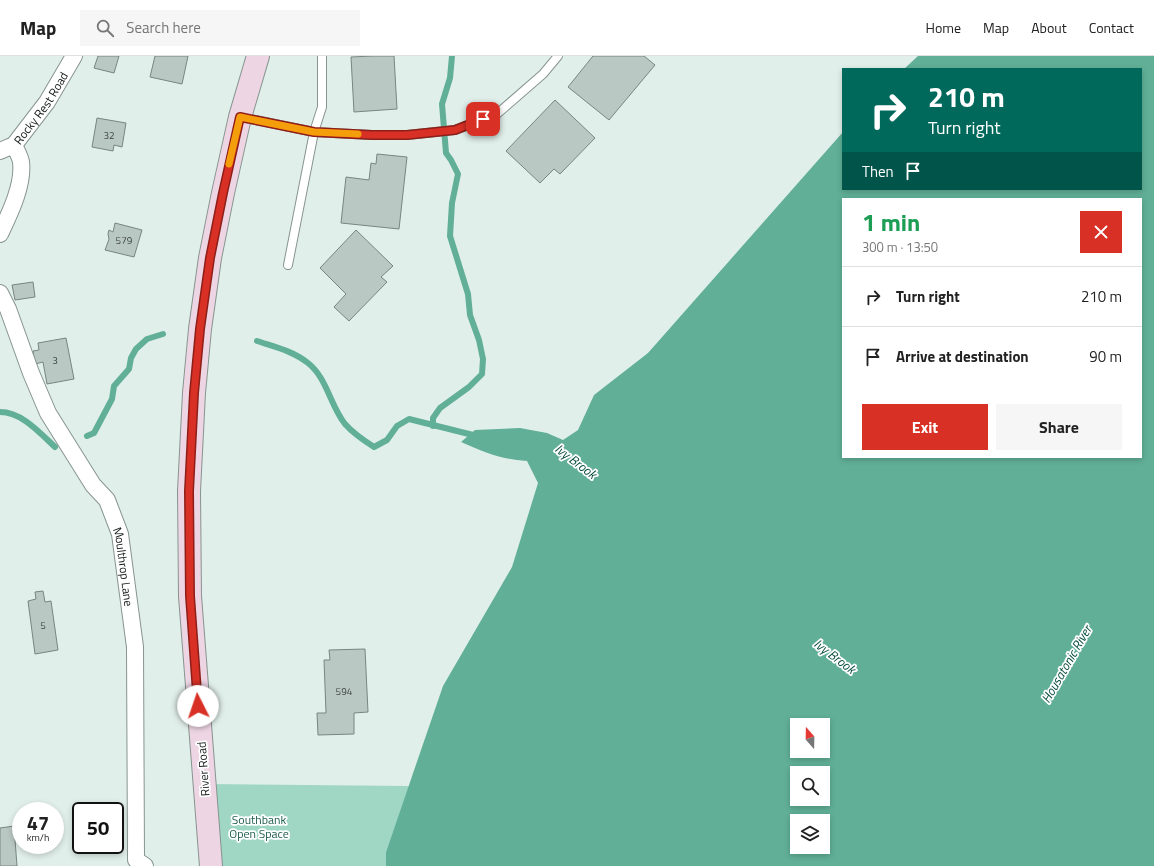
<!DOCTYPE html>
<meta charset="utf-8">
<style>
:root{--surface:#fff;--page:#f6f6f6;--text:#222;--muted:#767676;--line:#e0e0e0;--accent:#d93025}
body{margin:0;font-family:"Titillium Web",sans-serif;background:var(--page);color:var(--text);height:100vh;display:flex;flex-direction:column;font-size:15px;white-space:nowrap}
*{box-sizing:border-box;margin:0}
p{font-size:13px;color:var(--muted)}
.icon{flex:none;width:22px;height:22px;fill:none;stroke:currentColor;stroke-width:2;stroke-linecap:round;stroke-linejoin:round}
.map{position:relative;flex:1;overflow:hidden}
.panel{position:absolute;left:842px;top:142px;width:300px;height:260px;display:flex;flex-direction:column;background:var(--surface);border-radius:0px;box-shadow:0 2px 6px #0003}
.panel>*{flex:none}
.guide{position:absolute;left:842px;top:12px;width:300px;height:122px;border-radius:0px;box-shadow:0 2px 6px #0003;background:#00695c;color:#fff;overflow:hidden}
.needle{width:26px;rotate:340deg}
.fabs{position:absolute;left:790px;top:662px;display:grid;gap:8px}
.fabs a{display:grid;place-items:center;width:40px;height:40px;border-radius:0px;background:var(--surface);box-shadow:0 2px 6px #0003;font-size:20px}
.speed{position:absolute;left:12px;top:746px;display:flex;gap:8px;font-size:20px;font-weight:700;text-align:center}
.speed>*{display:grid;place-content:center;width:52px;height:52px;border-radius:50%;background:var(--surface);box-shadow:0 2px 6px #0003;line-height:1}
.speed small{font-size:10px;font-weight:400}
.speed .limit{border:2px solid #111;border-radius:6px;background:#fff;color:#111}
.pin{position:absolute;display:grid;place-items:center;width:34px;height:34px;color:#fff;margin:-17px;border-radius:8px;box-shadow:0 2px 6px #0006}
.me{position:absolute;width:44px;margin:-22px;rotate:356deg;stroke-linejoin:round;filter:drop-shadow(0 0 3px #0008)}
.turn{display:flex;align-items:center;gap:14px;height:84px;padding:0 20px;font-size:18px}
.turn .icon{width:52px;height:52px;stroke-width:2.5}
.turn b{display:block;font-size:28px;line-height:34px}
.then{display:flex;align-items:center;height:38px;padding:0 20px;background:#0003;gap:8px;font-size:15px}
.round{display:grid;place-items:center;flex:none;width:42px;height:42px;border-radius:0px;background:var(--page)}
.head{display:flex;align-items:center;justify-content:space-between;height:68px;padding:0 20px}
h1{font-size:24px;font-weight:700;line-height:30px;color:#1e9e55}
.cta{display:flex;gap:8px;margin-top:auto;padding:8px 20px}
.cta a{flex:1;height:46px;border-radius:0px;background:var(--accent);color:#fff;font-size:16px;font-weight:700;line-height:46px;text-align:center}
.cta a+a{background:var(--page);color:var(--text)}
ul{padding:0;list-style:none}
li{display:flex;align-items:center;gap:12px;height:60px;padding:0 20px;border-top:1px solid var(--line)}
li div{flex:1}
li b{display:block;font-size:15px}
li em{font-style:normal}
header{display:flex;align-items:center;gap:24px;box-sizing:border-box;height:56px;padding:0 20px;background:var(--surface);border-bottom:1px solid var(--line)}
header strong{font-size:19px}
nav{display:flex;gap:22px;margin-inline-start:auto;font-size:14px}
.search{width:280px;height:36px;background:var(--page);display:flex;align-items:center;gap:10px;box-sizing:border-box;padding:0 14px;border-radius:0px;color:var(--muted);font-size:15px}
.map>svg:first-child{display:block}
</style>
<header>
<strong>Map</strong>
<div class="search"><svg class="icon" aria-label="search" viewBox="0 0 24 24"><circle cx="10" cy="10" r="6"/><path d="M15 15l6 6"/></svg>Search here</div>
<nav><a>Home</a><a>Map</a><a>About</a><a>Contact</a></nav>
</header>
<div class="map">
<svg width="1154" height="810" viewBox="0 0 1154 810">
<rect width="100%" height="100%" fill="#e1efea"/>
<polygon fill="#9fd7c4" points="204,728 409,730 386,796 386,810 209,810"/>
<path fill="#61af97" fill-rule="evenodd" d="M918,0H1154V810H386V796L443,630L512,511L538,427L527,405C500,403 486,397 461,386L475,374L520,372L547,377L563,384L578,374L594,339L648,297L843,76V133H1141V13H904ZM843,143H1141V401H843ZM797,669H823V695H797ZM797,717H823V743H797ZM797,765H823V791H797Z"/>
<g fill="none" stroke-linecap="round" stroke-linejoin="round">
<g stroke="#61af97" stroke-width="6">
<path d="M257,285C275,291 293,295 308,307C327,322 330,349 345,368C353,377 363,384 374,391L387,384L397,370L409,363L477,380"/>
<path d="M0,356C22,356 40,377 55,391"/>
<polyline points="433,370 433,362 440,352 469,331 482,318 483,303 479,284 470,259 468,238 450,180 452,147 458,118 451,104 446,97 442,48 450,22 452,0"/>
<polyline points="87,380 94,377 112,343 114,330 129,313 131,302 136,293 147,283 163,278"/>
</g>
</g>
<g fill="#bac8c3" stroke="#788580">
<polygon points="98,0 119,0 114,17 94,12"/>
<polygon points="155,0 188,0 182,28 150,21"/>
<polygon points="373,0 394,0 397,53 354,56 351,1"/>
<polygon points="593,0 644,0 655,9 609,64 568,31"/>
<polygon points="555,44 595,82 560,118 554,113 540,127 506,95"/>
<polygon points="97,62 126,67 122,91 114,89 113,95 92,91"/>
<polygon points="377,98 407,101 399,173 341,167 346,121 369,124 371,107 376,108"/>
<polygon points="115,167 142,174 134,201 105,194 109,183 108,178 109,174 113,176"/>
<polygon points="356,174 393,210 381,221 387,226 349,265 334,251 346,238 320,212"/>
<polygon points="33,226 35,241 15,244 12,229"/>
<polygon points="66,282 74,323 47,328 43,306 35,308 33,295 39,294 38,287"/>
<polygon points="43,535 45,546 51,545 58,594 35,598 28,545 36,543 35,536"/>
<polygon points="365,593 368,656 354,657 354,678 318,679 317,657 326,657 324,604 330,604 329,594"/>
<polygon points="14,770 17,810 0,810 0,772"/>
</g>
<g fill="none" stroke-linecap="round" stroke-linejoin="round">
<g stroke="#87948f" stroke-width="10">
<g id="service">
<polyline points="241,61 314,76 372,79 407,79 455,74 497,58 543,18 558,0"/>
<polyline points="288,209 314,76 322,51 322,0"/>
</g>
</g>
<g stroke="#87948f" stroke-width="18">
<g id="minor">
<path id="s1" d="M0,95L14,89L47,46L74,0"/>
<path d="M0,178C9,159 24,129 21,106C20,100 16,94 14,89"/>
<path id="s2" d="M0,237L8,253L31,317L48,357L93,429L107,444L120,478L135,591L136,804L145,810"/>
</g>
</g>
<g stroke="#87948f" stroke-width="24">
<polyline id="secondary" points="211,810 190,540 189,435 194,337 200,273 210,202 223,137 240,61 258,0"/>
</g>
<use href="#service" stroke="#fff" stroke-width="8"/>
<use href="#minor" stroke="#fff" stroke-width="16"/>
<use href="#secondary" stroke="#eed5e4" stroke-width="22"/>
</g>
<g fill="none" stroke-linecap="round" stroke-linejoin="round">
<g stroke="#8d1f18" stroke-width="10">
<polyline id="route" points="198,650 190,540 189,435 194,337 200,273 210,202 223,137 240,61 314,76 372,79 407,79 455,74 483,63"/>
</g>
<use href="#route" stroke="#d93025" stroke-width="7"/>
<polyline stroke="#f59e0b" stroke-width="7" points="229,108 240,61 314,76 358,78"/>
</g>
<g text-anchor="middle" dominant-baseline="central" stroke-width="3.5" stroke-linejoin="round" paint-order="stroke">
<g font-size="10" fill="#3e4542">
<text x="109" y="79">32</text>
<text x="124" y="184">579</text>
<text x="55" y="304">3</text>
<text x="43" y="569">5</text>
<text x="344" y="635">594</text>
</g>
<g font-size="12" fill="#141917" stroke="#fff">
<text stroke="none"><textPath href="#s1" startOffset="61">Rocky Rest Road</textPath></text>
<text stroke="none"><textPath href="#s2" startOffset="304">Moulthrop Lane</textPath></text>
<text transform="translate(203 713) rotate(-94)">River Road</text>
</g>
<g font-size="12" fill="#1c5b4a" stroke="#fff">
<text x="259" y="763">Southbank<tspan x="259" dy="14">Open Space</tspan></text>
</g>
<g font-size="13" font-style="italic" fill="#074c3c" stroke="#fff">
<text transform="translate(576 405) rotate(37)">Ivy Brook</text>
<text transform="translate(835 600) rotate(37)">Ivy Brook</text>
<text transform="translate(1066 608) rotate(-60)">Housatonic River</text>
</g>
</g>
</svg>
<div class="fabs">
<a><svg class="needle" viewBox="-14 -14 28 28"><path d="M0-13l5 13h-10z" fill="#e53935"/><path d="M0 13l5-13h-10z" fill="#767676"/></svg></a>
<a><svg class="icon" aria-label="search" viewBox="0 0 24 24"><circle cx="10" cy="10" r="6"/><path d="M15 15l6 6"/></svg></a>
<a><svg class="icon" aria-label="layers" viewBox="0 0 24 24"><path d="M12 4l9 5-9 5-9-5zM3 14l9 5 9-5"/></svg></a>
</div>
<div class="speed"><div>47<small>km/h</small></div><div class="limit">50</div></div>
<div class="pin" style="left:483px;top:63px;background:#d93025"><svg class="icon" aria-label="arrive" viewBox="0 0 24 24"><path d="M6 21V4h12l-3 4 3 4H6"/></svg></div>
<svg class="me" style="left:198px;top:650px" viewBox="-20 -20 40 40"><circle r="19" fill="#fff"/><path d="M0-13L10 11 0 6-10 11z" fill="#d93025"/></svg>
<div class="guide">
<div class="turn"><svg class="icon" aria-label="right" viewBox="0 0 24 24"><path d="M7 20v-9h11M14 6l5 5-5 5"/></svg><div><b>210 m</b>Turn right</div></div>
<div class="then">Then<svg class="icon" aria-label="arrive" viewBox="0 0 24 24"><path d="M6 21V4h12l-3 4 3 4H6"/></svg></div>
</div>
<section class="panel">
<div class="head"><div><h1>1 min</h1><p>300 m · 13:50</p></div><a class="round" style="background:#d93025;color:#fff"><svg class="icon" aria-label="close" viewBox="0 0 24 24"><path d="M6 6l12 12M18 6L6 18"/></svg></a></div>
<ul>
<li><svg class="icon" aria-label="right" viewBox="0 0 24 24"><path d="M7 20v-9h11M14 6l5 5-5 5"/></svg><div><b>Turn right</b></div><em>210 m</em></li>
<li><svg class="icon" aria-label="arrive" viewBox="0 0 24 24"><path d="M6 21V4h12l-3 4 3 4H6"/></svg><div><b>Arrive at destination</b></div><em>90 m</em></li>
</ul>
<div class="cta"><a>Exit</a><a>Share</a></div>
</section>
</div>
